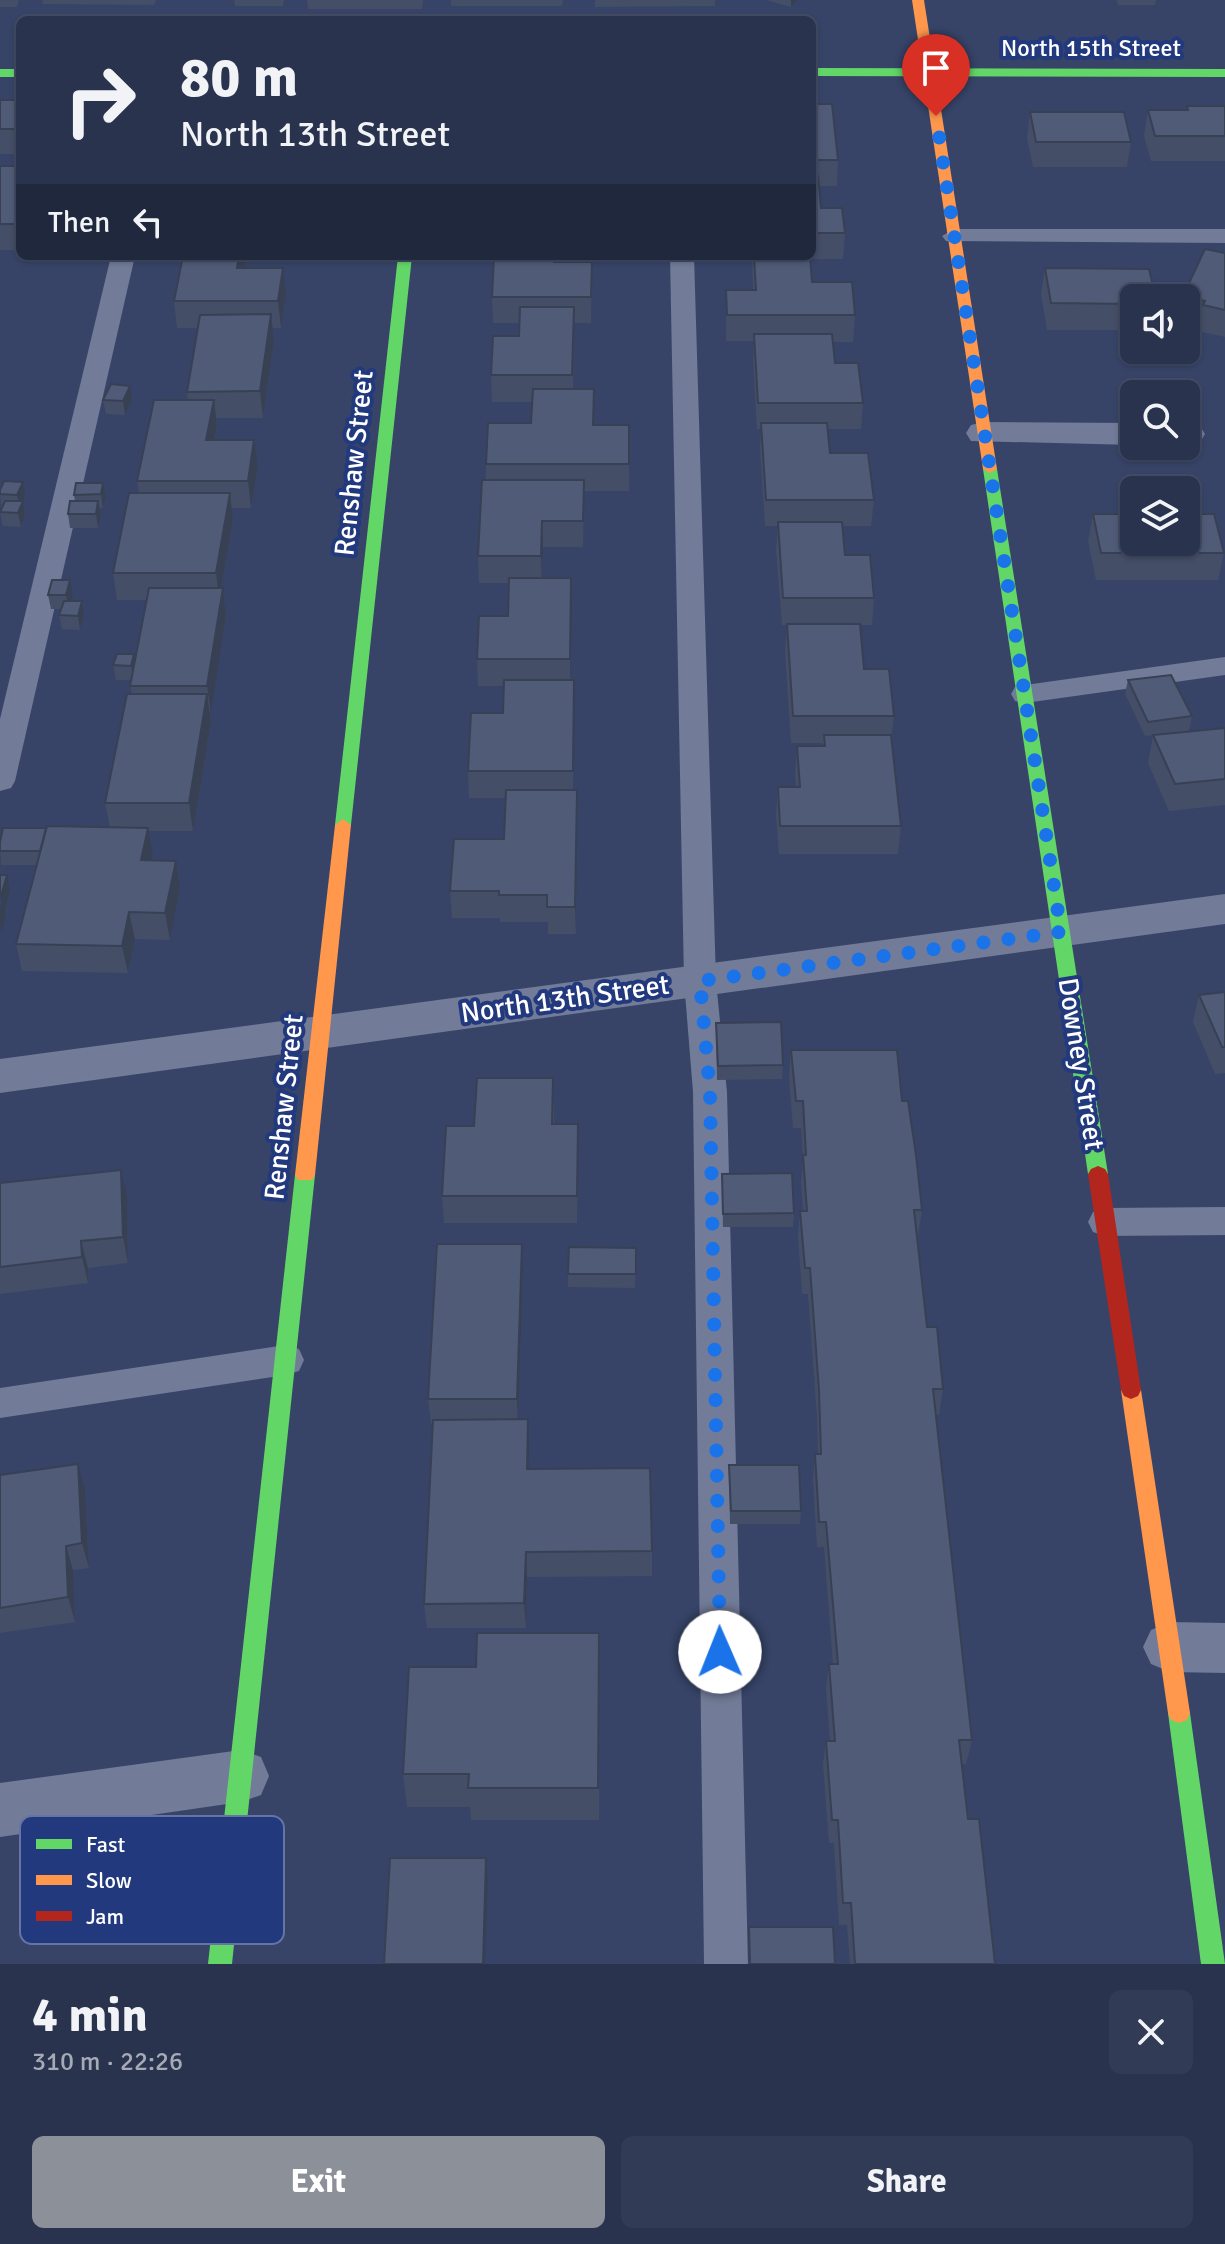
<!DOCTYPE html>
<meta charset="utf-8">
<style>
:root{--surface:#29334e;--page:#313b55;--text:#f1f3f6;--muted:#a5aab6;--line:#454e66;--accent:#8c9099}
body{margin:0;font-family:Signika,sans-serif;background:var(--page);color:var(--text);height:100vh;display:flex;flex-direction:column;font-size:30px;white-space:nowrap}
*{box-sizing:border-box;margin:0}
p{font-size:26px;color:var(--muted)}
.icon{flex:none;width:44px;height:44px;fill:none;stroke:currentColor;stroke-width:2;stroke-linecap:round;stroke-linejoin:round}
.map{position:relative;height:1964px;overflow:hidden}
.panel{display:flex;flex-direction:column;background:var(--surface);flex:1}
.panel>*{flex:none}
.guide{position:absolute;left:16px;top:16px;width:800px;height:244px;border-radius:12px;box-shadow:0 2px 6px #0004,0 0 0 2px var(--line);background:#29334e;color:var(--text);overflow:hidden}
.fabs{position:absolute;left:1120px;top:284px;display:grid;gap:16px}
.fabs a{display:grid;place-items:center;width:80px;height:80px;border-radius:12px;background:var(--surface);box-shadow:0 2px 6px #0004,0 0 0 2px var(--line);font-size:40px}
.pin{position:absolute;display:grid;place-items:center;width:68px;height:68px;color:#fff;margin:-82px -34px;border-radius:50% 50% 50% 0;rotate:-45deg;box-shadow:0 0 8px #0007}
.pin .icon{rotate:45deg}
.me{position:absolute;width:88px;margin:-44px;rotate:359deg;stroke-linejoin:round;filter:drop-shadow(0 0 6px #0008)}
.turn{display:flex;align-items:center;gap:28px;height:168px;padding:0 32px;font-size:36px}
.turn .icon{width:104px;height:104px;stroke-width:2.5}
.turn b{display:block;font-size:56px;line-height:68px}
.then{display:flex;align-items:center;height:76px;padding:0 32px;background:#0003;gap:16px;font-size:30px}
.round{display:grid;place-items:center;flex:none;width:84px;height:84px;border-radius:12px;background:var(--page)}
.summary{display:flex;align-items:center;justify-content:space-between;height:136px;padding:0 32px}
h1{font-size:48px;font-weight:700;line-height:60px}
.action{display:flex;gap:16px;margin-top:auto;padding:16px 32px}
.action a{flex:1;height:92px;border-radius:12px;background:var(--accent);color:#fff;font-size:32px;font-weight:700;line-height:92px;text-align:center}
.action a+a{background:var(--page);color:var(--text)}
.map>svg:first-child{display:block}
</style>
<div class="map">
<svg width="1225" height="1964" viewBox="0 0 1225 1964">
<rect width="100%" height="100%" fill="#374468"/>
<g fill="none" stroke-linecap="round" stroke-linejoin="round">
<g fill="#727b97" fill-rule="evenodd">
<polygon points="954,229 1225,229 1225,243 946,241 942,236"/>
<polygon points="111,256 135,256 15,781 11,788 0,791 0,719"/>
<polygon points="670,256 694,256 716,981 727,1092 748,1964 704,1964 693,1092 684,981"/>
<polygon points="1225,657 1225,675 1025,703 1015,701 1011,694 1015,687 1025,685"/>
<polygon points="1225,1207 1225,1235 1105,1236 1093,1232 1088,1222 1093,1212 1105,1208"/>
<polygon points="286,1345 299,1349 304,1360 299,1371 286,1375 0,1418 0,1388"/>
</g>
<g fill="#727b97" fill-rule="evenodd">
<polygon points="984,422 1134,423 1134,445 971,441 966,433 971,425"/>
<polygon points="1186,423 1200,426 1205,434 1200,442 1186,445"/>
<polygon points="1225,894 1225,924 0,1093 0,1059"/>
<polygon points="1170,1622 1225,1623 1225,1673 1170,1672 1151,1664 1143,1647 1151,1630"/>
<polygon points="241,1750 261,1757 269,1776 261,1795 241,1802 0,1837 0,1783"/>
</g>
<g fill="#63d668" fill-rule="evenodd">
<polygon points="812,68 1225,69 1225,77 812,76"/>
<rect x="0" y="69" width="20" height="8"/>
<polygon points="398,256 412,256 351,825 343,831 335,825"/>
<polygon points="990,465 997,469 1108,1174 1105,1179 1091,1179 1088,1174 983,469"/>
<polygon points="305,1167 312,1170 315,1175 232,1964 208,1964 295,1175 298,1170"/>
<polygon points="1179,1703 1187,1706 1190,1713 1225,1964 1201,1964 1168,1713 1171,1706"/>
</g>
<g fill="#ff974d" fill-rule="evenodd">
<polygon points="912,0 924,0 997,469 990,473 983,469"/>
<polygon points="343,819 351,825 315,1175 312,1180 298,1180 295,1175 335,825"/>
<polygon points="1131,1381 1138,1384 1141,1390 1190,1713 1187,1720 1179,1723 1171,1720 1168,1713 1121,1390 1124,1384"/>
</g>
<polygon fill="#b3261e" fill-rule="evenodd" points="1098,1166 1105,1169 1108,1174 1141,1390 1138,1396 1131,1399 1124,1396 1121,1390 1088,1174 1091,1169"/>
</g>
<g fill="#454e67">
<polygon points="0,0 19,0 17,7 0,7"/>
<polygon points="42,0 156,0 154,5 43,4"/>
<polygon points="234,0 284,0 283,6 235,6"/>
<polygon points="307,0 423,0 422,9 308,9"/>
<polygon points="451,0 563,0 562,6 451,6"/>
<polygon points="595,0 715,0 715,6 595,7"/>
<polygon points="766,0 798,0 791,7"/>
<polygon points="1117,0 1156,0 1155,5 1118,5"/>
<rect x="0" y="100" width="20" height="54"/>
<polygon points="812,104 838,160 837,186 819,186 821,208 845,233 843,259 811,259 812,282 855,315 853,342 833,342 835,363 863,403 861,429 828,429 830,453 874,500 871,526 842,526 845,555 874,598 872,625 860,625 864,669 894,716 891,741 901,826 898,854 779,854 776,814 778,787 796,787 795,773 797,746 823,746 823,743 791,743 785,651 787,625 782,625 776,549 778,526 765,526 760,449 761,429 757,429 753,360 754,341 726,341 726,290 753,290 752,256 812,256"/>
<polygon points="1187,106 1225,106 1225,161 1151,161 1144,136 1148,110 1186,110"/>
<polygon points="1030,112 1131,142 1127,167 1033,167 1027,138"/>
<rect x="0" y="166" width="20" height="84"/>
<polygon points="1225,253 1225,337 1198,331 1199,327 1186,324 1186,298 1183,298 1183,296"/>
<polygon points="183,256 246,256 245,268 286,294 281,328 273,328 274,340 263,418 216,418 217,426 215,440 258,467 251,508 231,508 233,520 221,588 223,588 226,615 210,713 211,721 193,831 148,831 153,855 152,861 176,861 180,888 170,940 135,939 128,973 22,971 16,944 37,865 1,865 0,842 110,827 105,803 132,694 130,686 132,680 116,680 113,665 135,661 147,600 117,600 113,573 139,493 137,481 188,400 187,392 198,328 177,328 174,301"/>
<polygon points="554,256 555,262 592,262 591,323 574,323 573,389 594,425 629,425 629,491 584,491 583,547 543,547 542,578 571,578 570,680 574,680 574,707 573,790 577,790 577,818 576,934 548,934 548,922 500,922 500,918 452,918 450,891 504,839 506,798 469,798 468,771 503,713 504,686 478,686 477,659 508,616 509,583 479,583 478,556 486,480 486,464 531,423 532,402 492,402 491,375 519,336 520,323 493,323 492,297"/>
<polygon points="1045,268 1134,298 1134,330 1047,330 1041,294"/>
<polygon points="103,400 132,400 125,415 106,414"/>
<polygon points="103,483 106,497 103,508 100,508 101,515 98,528 70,528 68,514 75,501 74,495"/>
<polygon points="0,490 25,496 23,502 25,515 21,527 3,526 0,512 1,508"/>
<polygon points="1093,514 1224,553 1218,580 1096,580 1088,541"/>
<polygon points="73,594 71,601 82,601 84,615 80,630 62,629 59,615 61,609 51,609 48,595"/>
<polygon points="1128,680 1192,716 1189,731 1145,736 1125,694"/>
<polygon points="1225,728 1225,805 1169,811 1148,763 1153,735"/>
<polygon points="1225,992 1225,1073 1215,1074 1193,1022 1199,995"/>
<polygon points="716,1023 783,1065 782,1079 717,1080"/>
<polygon points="791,1050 902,1101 922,1210 918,1236 917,1236 927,1327 943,1389 939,1415 936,1415 972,1740 966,1764 961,1764 968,1819 995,1964 850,1964 847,1925 839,1925 834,1843 829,1843 823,1764 826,1741 830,1741 826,1688 829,1664 833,1664 824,1547 817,1547 813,1480 815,1454 818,1454 817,1416 808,1294 802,1294 798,1237 800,1211 803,1211 801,1182 803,1160 801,1128 793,1128 789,1077"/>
<polygon points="554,1104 554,1124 578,1124 577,1223 444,1223 442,1196 474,1126"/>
<polygon points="722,1174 794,1213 793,1227 723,1227"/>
<polygon points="0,1183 127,1196 128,1263 88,1268 88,1283 0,1294"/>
<polygon points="522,1244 523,1270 518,1419 528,1419 528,1469 652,1551 652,1576 527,1577 526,1628 427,1628 424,1604 433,1424 431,1424 428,1399"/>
<polygon points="636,1248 635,1288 568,1287 568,1274"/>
<polygon points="729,1465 801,1511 800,1524 730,1524"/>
<polygon points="0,1475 85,1489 89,1568 73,1570 75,1622 0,1633"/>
<polygon points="599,1633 599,1820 471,1820 470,1807 407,1807 403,1774 476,1667"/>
<polygon points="749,1927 835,1964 749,1964"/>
</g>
<g fill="#384054">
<polygon points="791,0 798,0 791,7"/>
<polygon points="239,256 246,256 246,261 240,294 237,268"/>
<polygon points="283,268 286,294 281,328 278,301"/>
<polygon points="271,314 274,340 263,418 260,391"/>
<polygon points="130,386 132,400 125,415 123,401"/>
<polygon points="214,400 217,426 210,466 206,440"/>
<polygon points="254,440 258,467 251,508 248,481"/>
<polygon points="23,482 25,496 23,502 25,515 21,527 18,513 20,509 17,495"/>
<polygon points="103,483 106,497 103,508 101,494"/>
<polygon points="230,493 233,520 219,600 216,573"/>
<polygon points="98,501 101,515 98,528 96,514"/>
<polygon points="542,521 543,547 542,583 541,556"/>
<polygon points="571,578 572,605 570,686 570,659"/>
<polygon points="70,580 73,594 69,609 66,595"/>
<polygon points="223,588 226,615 211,713 207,686"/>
<polygon points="82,601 84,615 80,630 78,616"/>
<polygon points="134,654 137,668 134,680 131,666"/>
<polygon points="207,694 211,721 193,831 189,803"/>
<polygon points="577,790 577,818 576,934 575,907"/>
<polygon points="148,828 153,855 146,888 141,860"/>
<polygon points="176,861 180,888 170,940 165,913"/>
<polygon points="7,875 10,890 5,909 6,913 2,932 0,926 0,909 2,900 1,896"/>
<polygon points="129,912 135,939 128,973 122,946"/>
<polygon points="121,1170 127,1196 128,1263 123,1237"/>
<polygon points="81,1241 88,1268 88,1283 82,1257"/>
<polygon points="522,1244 523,1270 518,1424 517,1399"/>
<polygon points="528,1419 529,1445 528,1495 527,1469"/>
<polygon points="78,1464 85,1489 89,1568 82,1543"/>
<polygon points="66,1546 73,1570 75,1622 68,1597"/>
<polygon points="526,1552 527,1577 526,1628 524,1603"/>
<polygon points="486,1858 488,1880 485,1964 483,1964"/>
</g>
<g fill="#505b78" stroke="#384054" stroke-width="2">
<rect x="0" y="100" width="20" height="29"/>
<polygon points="812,104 832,104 838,160 812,160"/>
<polygon points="1187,106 1225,106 1225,136 1155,136 1148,110 1188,110"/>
<polygon points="1030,112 1124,112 1131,142 1036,142"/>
<polygon points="0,166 20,166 19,224 0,224"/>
<polygon points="812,176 818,176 821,208 842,208 845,233 812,233"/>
<polygon points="1205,249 1225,253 1225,310 1203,305 1205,301 1183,296"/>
<polygon points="183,256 239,256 237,268 283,268 278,301 174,301"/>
<polygon points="494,256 554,256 554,262 592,262 591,297 492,297"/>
<polygon points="754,256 810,256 812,282 852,282 855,315 727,315 726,290 756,290"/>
<polygon points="1045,268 1149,269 1156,298 1134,298 1134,304 1051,303"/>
<polygon points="520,307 574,307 572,375 491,375 493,336 519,336"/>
<polygon points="271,314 260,391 187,392 200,315"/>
<polygon points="754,334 832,334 835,363 858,363 863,403 758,403"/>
<polygon points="111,384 130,386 123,401 103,400"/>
<polygon points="533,389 594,389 593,425 629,425 629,464 486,464 488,423 531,423"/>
<polygon points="154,400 214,400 206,440 254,440 248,481 137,481"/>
<polygon points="761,423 827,423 830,453 868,453 874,500 766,500"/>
<polygon points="482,480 584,480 583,521 542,521 541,556 478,556"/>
<polygon points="4,481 23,482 17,495 0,494 0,490"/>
<polygon points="76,483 103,483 101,494 74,495"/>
<polygon points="129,493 230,493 216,573 113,573"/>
<polygon points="5,501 23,501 18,513 0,512"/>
<polygon points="70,501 98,501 96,514 68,514"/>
<polygon points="1093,514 1134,514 1134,542 1186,542 1186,514 1214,514 1224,553 1101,553"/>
<polygon points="778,522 842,522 845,555 870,555 874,598 783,598"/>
<polygon points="509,578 571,578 570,659 477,659 479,616 508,616"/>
<polygon points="52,580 70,580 66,595 48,595"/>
<polygon points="149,588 223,588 207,686 130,686"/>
<polygon points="64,601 82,601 78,616 59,615"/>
<polygon points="787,624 860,624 864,669 889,669 894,716 793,716"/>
<polygon points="117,654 134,654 131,666 113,665"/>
<polygon points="1171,675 1192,716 1148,722 1128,680"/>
<polygon points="504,680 574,680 573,771 468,771 471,713 503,713"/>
<polygon points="127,694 207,694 189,803 105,803"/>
<polygon points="1225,728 1225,779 1175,784 1153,735"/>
<polygon points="824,735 891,735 901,826 780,826 778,787 800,787 797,746 825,746"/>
<polygon points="506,790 577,790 575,907 547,907 547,895 499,895 499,891 450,891 454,839 504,839"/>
<polygon points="47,826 148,828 141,860 176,861 165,913 129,912 122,946 16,944"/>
<polygon points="3,828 46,828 40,851 0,851 0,842"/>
<polygon points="0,875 7,875 1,896 0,896"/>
<polygon points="1225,992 1225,1047 1222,1047 1199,995"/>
<polygon points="781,1022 783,1065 718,1066 716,1023"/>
<polygon points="791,1050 897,1050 902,1101 908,1101 916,1155 922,1210 914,1210 927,1327 937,1327 943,1389 933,1389 972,1740 959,1740 968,1819 979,1819 995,1964 855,1964 851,1903 843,1903 838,1820 832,1820 826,1741 835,1741 829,1664 838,1664 826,1522 819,1522 815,1454 821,1454 819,1390 810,1268 805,1268 800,1211 807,1211 803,1155 806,1155 803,1101 796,1101"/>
<polygon points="477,1078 553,1078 552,1124 578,1124 577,1196 442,1196 446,1126 474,1126"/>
<polygon points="121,1170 123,1237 81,1241 82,1257 0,1267 0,1183"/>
<polygon points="792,1173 794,1213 723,1214 722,1174"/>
<polygon points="437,1244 522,1244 517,1399 428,1399"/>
<polygon points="569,1247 636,1248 636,1274 568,1274"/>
<polygon points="528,1419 527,1469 650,1468 652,1551 526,1552 524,1603 424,1604 433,1420"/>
<polygon points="78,1464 82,1543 66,1546 68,1597 0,1608 0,1475"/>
<polygon points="729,1465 799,1465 801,1511 731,1511"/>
<polygon points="477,1633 599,1633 598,1788 468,1788 469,1774 403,1774 409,1667 476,1667"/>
<polygon points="390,1858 486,1858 483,1964 384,1964"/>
<polygon points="749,1927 833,1927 835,1964 750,1964"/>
</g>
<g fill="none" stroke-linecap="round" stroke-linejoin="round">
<polyline stroke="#1a73e8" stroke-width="14" stroke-dasharray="0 25.2" points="720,1652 710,1092 700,981 1061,932 936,116"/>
</g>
<g text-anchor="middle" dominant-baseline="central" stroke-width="8" stroke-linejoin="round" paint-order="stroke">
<g font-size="24" fill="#fff" stroke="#22397d">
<text x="1091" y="48">North 15th Street</text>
</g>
<g font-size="28" fill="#fff" stroke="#22397d">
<text transform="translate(354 463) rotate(-84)">Renshaw Street</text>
<text transform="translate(565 999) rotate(-8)">North 13th Street</text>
<text transform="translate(1081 1064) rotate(81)">Downey Street</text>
<text transform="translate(284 1107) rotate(-84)">Renshaw Street</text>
</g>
</g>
<rect x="20" y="1816" width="264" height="128" rx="12" fill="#22397d" stroke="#6474a4" stroke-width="2"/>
<rect x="36" y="1839" width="36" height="10" fill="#63d668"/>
<rect x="36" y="1875" width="36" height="10" fill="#ff974d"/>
<rect x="36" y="1911" width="36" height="10" fill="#b3261e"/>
<g font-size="22" fill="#fff">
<text x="86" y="1852">Fast</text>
<text x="86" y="1888">Slow</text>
<text x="86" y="1924">Jam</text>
</g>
</svg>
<div class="fabs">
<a><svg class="icon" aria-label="sound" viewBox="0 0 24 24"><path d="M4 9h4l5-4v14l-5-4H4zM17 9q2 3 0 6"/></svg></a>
<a><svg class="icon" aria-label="search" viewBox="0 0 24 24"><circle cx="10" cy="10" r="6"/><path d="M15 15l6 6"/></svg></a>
<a><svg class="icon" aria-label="layers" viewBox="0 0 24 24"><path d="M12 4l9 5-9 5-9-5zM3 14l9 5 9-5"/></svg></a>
</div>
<div class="pin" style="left:936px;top:116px;background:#d93025"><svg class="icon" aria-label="arrive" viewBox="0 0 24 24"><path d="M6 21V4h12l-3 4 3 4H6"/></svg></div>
<svg class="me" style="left:720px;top:1652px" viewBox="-20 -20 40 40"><circle r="19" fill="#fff"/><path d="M0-13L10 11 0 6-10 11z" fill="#1a73e8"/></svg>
<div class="guide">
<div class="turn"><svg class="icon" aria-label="right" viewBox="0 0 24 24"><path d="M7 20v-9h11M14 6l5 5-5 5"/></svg><div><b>80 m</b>North 13th Street</div></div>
<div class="then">Then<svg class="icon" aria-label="left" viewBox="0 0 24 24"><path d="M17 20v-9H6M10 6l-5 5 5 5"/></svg></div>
</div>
</div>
<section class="panel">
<div class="summary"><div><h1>4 min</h1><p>310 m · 22:26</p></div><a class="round"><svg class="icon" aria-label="close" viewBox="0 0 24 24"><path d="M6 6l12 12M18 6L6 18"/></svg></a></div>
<div class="action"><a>Exit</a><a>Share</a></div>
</section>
